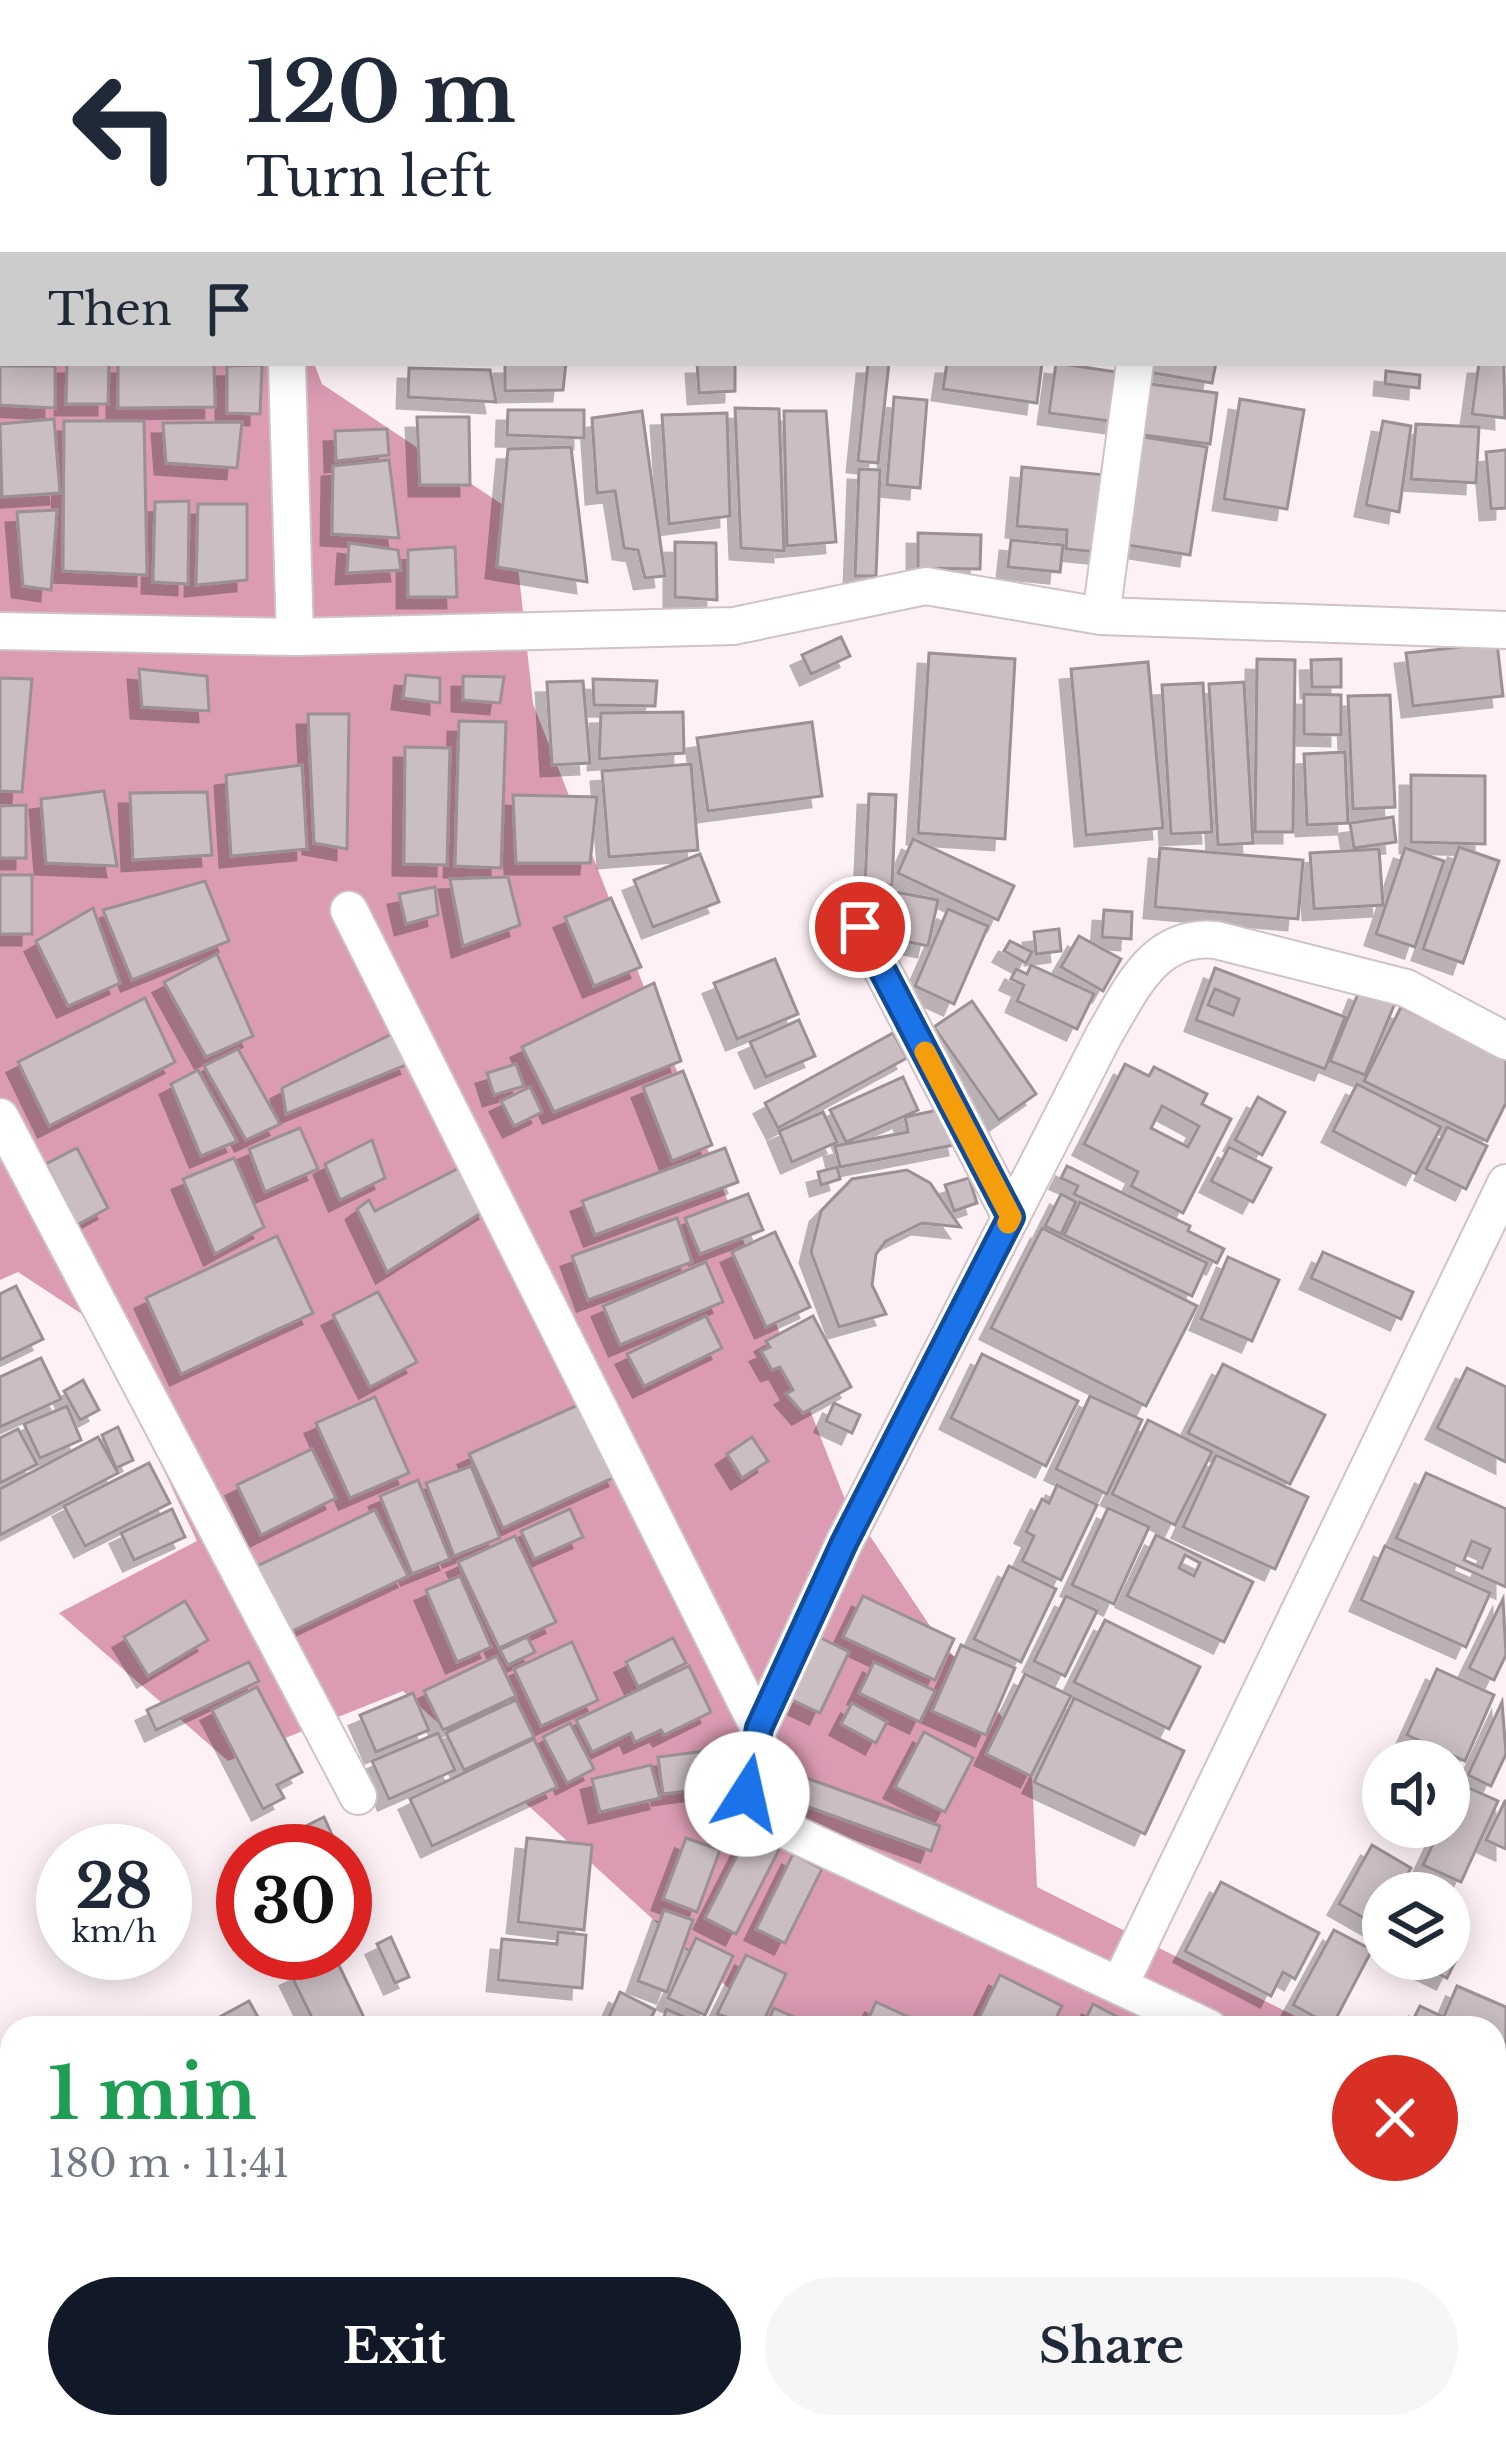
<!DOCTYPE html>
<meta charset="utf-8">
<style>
:root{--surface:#fff;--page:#f6f6f7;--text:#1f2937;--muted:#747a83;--accent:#111827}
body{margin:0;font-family:"Libre Baskerville",serif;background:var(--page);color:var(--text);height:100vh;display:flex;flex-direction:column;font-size:45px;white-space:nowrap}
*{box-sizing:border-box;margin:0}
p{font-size:39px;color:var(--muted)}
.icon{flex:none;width:66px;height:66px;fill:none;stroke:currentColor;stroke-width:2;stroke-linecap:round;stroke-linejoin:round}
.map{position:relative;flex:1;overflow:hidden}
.drawer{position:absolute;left:0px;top:2016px;width:1506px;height:423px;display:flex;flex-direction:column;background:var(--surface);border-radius:36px 36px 0 0;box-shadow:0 6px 30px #0003}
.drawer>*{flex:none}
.hud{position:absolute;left:0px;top:0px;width:1506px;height:366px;box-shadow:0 6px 30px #0003;background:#fff;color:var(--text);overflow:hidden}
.controls{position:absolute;left:1362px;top:1740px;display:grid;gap:24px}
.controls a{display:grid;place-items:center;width:108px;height:108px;border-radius:50%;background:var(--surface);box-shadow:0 6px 30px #0003;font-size:60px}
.speed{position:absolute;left:36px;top:1824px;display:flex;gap:24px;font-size:60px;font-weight:700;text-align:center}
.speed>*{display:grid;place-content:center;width:156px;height:156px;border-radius:50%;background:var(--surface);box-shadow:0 6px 30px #0003;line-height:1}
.speed small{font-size:30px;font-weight:400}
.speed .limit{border:18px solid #d22;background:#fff;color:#111}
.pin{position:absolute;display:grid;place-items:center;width:102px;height:102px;color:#fff;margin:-51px;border:6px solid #fff;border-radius:50%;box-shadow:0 3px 12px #0007}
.me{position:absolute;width:132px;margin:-66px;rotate:10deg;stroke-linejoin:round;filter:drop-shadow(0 0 9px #0008)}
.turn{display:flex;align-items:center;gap:42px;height:252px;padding:0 48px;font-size:54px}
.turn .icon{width:156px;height:156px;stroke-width:2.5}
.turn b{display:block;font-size:84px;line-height:102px}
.then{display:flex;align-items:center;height:114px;padding:0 48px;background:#0003;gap:24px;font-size:45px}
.round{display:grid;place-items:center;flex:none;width:126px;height:126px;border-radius:63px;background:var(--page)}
.overview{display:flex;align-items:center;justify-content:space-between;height:204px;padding:0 48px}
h1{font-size:72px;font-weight:700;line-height:90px;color:#1e9e55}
.primary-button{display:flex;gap:24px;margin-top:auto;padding:24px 48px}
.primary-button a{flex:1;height:138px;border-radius:72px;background:var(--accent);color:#fff;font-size:48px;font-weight:700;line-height:138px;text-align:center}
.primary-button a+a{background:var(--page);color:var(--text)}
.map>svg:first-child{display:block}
</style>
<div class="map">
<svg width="1506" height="2437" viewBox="0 0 1506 2437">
<defs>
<filter id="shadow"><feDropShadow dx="-11" dy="11" stdDeviation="0" flood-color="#0004"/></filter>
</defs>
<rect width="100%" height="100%" fill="#fdf1f5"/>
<polygon fill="#fbd1e0" points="484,2427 811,2427 795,2437 473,2437"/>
<polygon fill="#da9bb3" points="0,0 25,3 3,3 3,363 314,363 322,384 512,511 533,704 844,1497 934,1632 1031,1753 1037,1887 1319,2028 772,2028 403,1691 228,1761 59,1613 197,1541 94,1322 18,1272 0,1280"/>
<g fill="#cabec2" stroke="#9b9094" stroke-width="3" fill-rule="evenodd" filter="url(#shadow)">
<polygon points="0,0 61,0 3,3 3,31"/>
<polygon points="81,0 241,0 241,3 82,3"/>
<polygon points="1503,328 1505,418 1472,414 1479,363 1503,363"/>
<polygon points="67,363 109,363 108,404 66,404"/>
<polygon points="118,363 214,363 215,407 118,408"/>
<polygon points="505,363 566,363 563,390 505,391"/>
<polygon points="697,363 735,363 735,391 699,393"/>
<polygon points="868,363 889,363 878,463 858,461"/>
<polygon points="947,363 1042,363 1037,403 943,389"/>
<polygon points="1056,363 1123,373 1117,422 1049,413"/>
<polygon points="1144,363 1216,363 1212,383 1142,371"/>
<polygon points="262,365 260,414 227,413 227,366"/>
<polygon points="0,366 55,366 55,408 0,405"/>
<polygon points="409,368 490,370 496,402 408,397"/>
<polygon points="1386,371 1420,375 1419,388 1385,384"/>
<polygon points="1143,383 1217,393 1210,444 1137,434"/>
<polygon points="894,397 927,400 920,488 887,485"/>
<polygon points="1240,399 1304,410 1287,509 1224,499"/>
<polygon points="735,408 779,409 784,551 741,548"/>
<polygon points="508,410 584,410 584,438 507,435"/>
<polygon points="642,411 665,576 645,578 638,550 624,548 615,491 597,493 592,418"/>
<polygon points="784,411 826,411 836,542 787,546"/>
<polygon points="727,413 730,516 669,524 662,415"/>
<polygon points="417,417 469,417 470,485 420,485"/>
<polygon points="54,419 60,493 2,497 0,424"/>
<polygon points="64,421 144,421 147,575 63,571"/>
<polygon points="1383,421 1411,426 1399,512 1366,505"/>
<polygon points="242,422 237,468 166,463 163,423"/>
<polygon points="1416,424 1479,427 1476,483 1411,479"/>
<polygon points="387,429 389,455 336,461 335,431"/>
<polygon points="1137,436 1207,447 1190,555 1121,544"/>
<polygon points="571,447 587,582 497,567 508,449"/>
<polygon points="1506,450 1506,508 1491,509 1486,452"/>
<polygon points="389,460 399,538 332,534 333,466"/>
<polygon points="1022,467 1106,475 1099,552 1066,549 1067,530 1017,526"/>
<polygon points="859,469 880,470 876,576 855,576"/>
<polygon points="189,501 188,584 153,582 155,502"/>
<polygon points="198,504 247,504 247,580 196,585"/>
<polygon points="57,510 51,590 23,586 17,512"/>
<polygon points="918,533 981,535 980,569 918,568"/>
<polygon points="1011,540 1063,545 1060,572 1008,567"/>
<polygon points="675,542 716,543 717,600 675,597"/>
<polygon points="349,543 398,550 401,570 347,573"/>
<polygon points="455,547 457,597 408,597 408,550"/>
<polygon points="841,637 850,656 811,674 802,655"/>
<polygon points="1497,643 1503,696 1413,706 1406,653"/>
<polygon points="929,653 1015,659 1005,839 918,833"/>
<polygon points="1257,659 1295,660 1293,832 1255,832"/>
<polygon points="1341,659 1341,687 1312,687 1311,660"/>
<polygon points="1148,662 1163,828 1086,835 1071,669"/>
<polygon points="139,669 207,676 209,711 142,707"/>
<polygon points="406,675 440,678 440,703 403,698"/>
<polygon points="463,676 504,677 500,703 463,700"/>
<polygon points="0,678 32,679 22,792 0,791"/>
<polygon points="593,679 657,681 655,706 594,705"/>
<polygon points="583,681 590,763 552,765 547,682"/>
<polygon points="1244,682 1253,843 1218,845 1209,684"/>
<polygon points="1203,683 1212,832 1171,834 1162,685"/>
<polygon points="1304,694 1341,695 1341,735 1304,734"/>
<polygon points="1390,695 1395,807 1353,809 1348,696"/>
<polygon points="683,712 684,753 599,759 601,713"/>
<polygon points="308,714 349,714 347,849 314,843"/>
<polygon points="459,721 506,722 501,868 455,866"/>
<polygon points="812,722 822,796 708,811 697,738"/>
<polygon points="405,747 450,748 447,865 404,864"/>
<polygon points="1345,752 1348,823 1307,825 1304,754"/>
<polygon points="691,764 698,850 609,857 602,771"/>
<polygon points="302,765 307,849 231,856 226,775"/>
<polygon points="1411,775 1485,776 1485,844 1411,842"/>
<polygon points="104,791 117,866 46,863 41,799"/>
<polygon points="207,792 212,855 133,860 130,793"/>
<polygon points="869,794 896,795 892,885 865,884"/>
<polygon points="513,795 597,797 590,863 516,863"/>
<polygon points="26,805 26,858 0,858 0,806"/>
<polygon points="1393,817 1396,842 1354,848 1350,823"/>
<polygon points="913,839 1014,886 998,920 898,873"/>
<polygon points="1459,847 1499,861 1463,963 1423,949"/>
<polygon points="1160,848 1303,860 1298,919 1155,907"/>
<polygon points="1405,848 1444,861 1415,947 1376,934"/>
<polygon points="1379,849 1383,905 1314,909 1310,853"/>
<polygon points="700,854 719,902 653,927 634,880"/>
<rect x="0" y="875" width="32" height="59"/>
<polygon points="508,877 520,925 463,946 450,879"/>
<polygon points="205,881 229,941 132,980 103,910"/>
<polygon points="435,887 438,915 406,924 399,894"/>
<polygon points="890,891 938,900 928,946 880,936"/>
<polygon points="611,898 641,967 594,986 565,917"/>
<polygon points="93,908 120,983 68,1006 36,941"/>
<polygon points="948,909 988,926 954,1004 915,986"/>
<polygon points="1104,910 1132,912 1131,939 1102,937"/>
<polygon points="1059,929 1061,951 1036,954 1034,932"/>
<polygon points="1079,936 1121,959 1103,991 1061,967"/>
<polygon points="1010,941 1032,952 1026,963 1004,951"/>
<polygon points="217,954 253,1036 206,1057 164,982"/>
<polygon points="775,959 798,1014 737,1039 714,983"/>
<polygon points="1031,965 1094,994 1077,1029 1017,1001 1024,985 1011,979 1016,969 1027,974"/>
<path d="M1215,968L1345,1017L1325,1069L1196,1020ZM1215,989L1239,999L1233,1015L1208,1005Z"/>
<polygon points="654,983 681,1061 554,1112 522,1047"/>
<polygon points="1360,989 1395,1003 1365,1075 1330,1061"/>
<polygon points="145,998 175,1062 49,1126 18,1062"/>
<polygon points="972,1001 1036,1094 999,1120 934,1027"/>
<polygon points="1401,1007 1506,1059 1506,1103 1487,1141 1364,1081"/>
<polygon points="799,1020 815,1056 766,1077 750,1042"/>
<polygon points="398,1031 411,1063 286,1114 282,1088"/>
<polygon points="893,1033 907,1058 778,1128 765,1103"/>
<polygon points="238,1049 280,1124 246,1140 204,1066"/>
<polygon points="516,1064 524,1086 494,1095 487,1073"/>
<path d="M1125,1064L1149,1076L1154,1067L1207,1094L1202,1104L1231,1119L1183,1213L1131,1186L1138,1172L1084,1144ZM1162,1106L1199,1126L1188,1147L1151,1128Z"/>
<polygon points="198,1070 237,1141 201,1156 171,1084"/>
<polygon points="683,1071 712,1145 672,1161 643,1087"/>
<polygon points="903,1077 918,1110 846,1142 830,1110"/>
<polygon points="1357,1084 1441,1127 1416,1174 1333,1131"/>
<polygon points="530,1087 542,1112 514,1126 501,1101"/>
<polygon points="1258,1097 1285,1112 1262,1155 1235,1140"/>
<polygon points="952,1107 959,1144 840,1167 835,1146 908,1132 905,1117"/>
<polygon points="823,1112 837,1142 792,1162 779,1131"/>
<polygon points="1447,1127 1487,1146 1466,1189 1426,1169"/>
<polygon points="300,1128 318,1169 265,1192 249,1149"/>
<polygon points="372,1140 385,1178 340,1200 325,1164"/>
<polygon points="1229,1147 1271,1168 1253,1202 1211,1181"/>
<polygon points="77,1148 108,1208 77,1225 46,1164"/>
<polygon points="725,1148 738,1182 595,1235 582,1201"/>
<polygon points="234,1158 264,1227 215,1254 183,1179"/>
<polygon points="467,1164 489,1208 387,1272 357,1209 369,1200 375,1211"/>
<polygon points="1067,1166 1190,1226 1188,1231 1224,1249 1217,1263 1074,1194 1078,1186 1061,1178"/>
<polygon points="837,1167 840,1179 821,1185 818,1172"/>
<polygon points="907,1170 930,1183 960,1227 922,1223 886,1241 876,1254 872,1285 886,1314 839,1327 811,1252 821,1211 852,1179"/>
<polygon points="969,1178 977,1203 954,1211 945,1185"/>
<polygon points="748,1194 763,1230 700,1254 685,1218"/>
<polygon points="1061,1194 1076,1202 1061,1234 1045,1226"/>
<polygon points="1080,1202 1207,1263 1192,1296 1064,1235"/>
<polygon points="677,1218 692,1262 588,1300 572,1256"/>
<polygon points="1042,1228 1197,1306 1146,1406 991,1328"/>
<polygon points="775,1232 810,1307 766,1327 732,1252"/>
<polygon points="277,1236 313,1313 181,1374 146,1298"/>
<polygon points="1323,1252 1413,1292 1401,1319 1311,1278"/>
<polygon points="1228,1257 1279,1280 1252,1341 1201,1319"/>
<polygon points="706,1262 723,1302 620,1345 603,1306"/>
<polygon points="16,1286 43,1339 0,1360 0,1294"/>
<polygon points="378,1292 417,1362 370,1387 333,1315"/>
<polygon points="706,1316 722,1348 644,1386 627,1354"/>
<polygon points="813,1316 851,1387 803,1413 786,1394 793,1390 780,1367 772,1370 761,1351 770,1347 766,1341"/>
<polygon points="982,1354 1078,1401 1046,1466 951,1418"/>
<polygon points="41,1358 61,1399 0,1427 0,1377"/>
<polygon points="1223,1364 1325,1415 1290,1484 1188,1433"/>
<polygon points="1467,1368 1506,1387 1506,1462 1437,1428"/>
<polygon points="83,1380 99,1410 80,1420 64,1391"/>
<polygon points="1090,1396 1142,1420 1107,1494 1056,1469"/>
<polygon points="375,1397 409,1473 350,1498 316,1423"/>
<polygon points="585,1402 619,1475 503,1528 469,1454"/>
<polygon points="834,1403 860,1415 852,1433 826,1421"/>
<polygon points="67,1406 81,1440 40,1458 24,1424"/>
<polygon points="1148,1420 1212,1452 1175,1525 1112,1494"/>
<polygon points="118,1427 133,1460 116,1468 102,1435"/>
<polygon points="18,1429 37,1464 0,1483 0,1438"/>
<polygon points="98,1437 118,1473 0,1535 0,1489"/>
<polygon points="752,1437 768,1461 742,1478 727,1454"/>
<polygon points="312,1449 336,1498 261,1535 237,1485"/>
<polygon points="1216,1455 1308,1497 1275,1569 1183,1527"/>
<polygon points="149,1463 170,1503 85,1546 64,1506"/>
<polygon points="471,1466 500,1538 454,1556 426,1483"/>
<path d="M1426,1473L1506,1509V1587L1396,1538ZM1472,1541L1490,1549L1482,1568L1464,1560Z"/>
<polygon points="418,1480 450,1559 412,1574 380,1496"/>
<polygon points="1057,1485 1097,1505 1061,1580 1022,1561 1034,1536 1026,1532 1042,1499 1049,1503"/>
<polygon points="1108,1508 1149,1527 1114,1604 1072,1585"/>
<polygon points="172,1509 185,1537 134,1560 121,1533"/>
<polygon points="570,1509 583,1537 534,1559 521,1531"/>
<polygon points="375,1510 408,1576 286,1634 253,1568"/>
<path d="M1156,1535L1253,1582L1224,1642L1127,1596ZM1185,1555L1200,1563L1194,1576L1179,1568Z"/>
<polygon points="515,1536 556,1622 499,1648 458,1562"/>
<polygon points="1385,1546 1490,1593 1466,1647 1361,1600"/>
<polygon points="1009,1566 1056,1589 1021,1662 974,1639"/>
<polygon points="460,1576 491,1647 457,1662 426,1590"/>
<polygon points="863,1596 954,1639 935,1680 843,1637"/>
<polygon points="1066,1596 1097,1611 1065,1676 1034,1661"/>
<polygon points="1503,1599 1506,1655 1494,1680 1469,1668"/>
<polygon points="185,1601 208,1640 148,1676 124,1637"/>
<polygon points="1105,1620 1200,1667 1169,1729 1074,1682"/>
<polygon points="527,1637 535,1652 508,1665 500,1650"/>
<polygon points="819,1637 849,1652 820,1713 790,1699"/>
<polygon points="673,1638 686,1663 638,1687 626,1662"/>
<polygon points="572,1642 598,1700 541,1726 514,1669"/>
<polygon points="961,1645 1015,1668 986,1735 932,1711"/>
<polygon points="497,1656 516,1696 443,1730 424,1691"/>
<polygon points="249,1662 259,1681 156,1730 147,1710"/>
<polygon points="874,1662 935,1691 920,1722 859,1693"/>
<polygon points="689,1666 711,1712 664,1735 661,1730 635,1742 631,1733 592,1752 576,1720"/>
<polygon points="1437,1669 1494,1695 1465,1761 1407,1735"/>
<polygon points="1025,1674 1071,1696 1031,1776 986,1754"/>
<polygon points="257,1687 302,1772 277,1785 284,1798 263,1809 212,1710"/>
<polygon points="413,1693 429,1730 376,1752 360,1715"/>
<polygon points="1074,1698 1184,1751 1145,1834 1034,1782"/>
<polygon points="516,1700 534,1737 464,1770 446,1733"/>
<polygon points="1502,1702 1506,1754 1491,1786 1468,1775"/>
<polygon points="852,1703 887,1722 876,1743 841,1724"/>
<polygon points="570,1723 594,1769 567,1783 543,1737"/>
<polygon points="924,1732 973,1758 945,1812 895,1787"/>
<polygon points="438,1733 455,1770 389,1799 372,1761"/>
<polygon points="534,1739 557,1787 432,1846 410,1799"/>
<polygon points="713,1750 717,1787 663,1794 658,1757"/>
<polygon points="651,1765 660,1798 600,1812 592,1779"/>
<polygon points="787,1771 940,1826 931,1851 778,1796"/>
<polygon points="1460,1784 1498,1801 1461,1882 1423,1865 1441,1827 1449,1827 1449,1809"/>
<polygon points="1505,1801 1506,1801 1506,1849 1486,1840"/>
<polygon points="324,1817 333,1837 303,1851 294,1832"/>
<polygon points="751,1828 782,1844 736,1934 705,1918"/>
<polygon points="527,1838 592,1845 584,1930 518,1922"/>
<polygon points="686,1838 720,1850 697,1912 663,1899"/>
<polygon points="1372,1845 1411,1868 1397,1893 1383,1893 1378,1926 1339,1904"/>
<polygon points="793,1854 822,1869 785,1943 756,1929"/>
<polygon points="1221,1882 1319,1933 1295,1979 1283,1972 1271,1996 1185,1951"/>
<polygon points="664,1910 693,1920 667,1992 638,1981"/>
<polygon points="1334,1930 1372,1950 1332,2026 1293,2005"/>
<polygon points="558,1932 586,1935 582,1988 498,1980 502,1939 557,1944"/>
<polygon points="1449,1934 1465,1942 1447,1978 1408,1959 1449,1959"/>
<polygon points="391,1937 409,1977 395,1983 377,1944"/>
<polygon points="696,1938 733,1956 705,2015 668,1998"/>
<polygon points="334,1955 369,2028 317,2028 291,1975"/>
<polygon points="746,1955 786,1974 760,2028 717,2014"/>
<polygon points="1000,1975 1062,2006 1051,2028 974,2028"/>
<polygon points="1457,1986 1506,2007 1506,2062 1494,2057 1494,2028 1439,2028"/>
<polygon points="620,1992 655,2010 646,2028 604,2028"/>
<polygon points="249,2001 264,2028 219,2028 214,2020"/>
<polygon points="876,2002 913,2019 909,2028 864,2028"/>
<polygon points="1093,2004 1118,2017 1112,2028 1081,2028"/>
<polygon points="1420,2006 1441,2016 1435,2028 1409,2028"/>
<polygon points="774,2008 818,2028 765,2028"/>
<polygon points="666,2009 710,2028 662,2028"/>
<polygon points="1506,2196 1506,2250 1494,2242 1494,2213"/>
<polygon points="1494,2287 1506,2296 1506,2371 1494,2362"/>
<polygon points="1494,2414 1506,2424 1506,2437 1438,2437 1446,2427 1494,2427"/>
<polygon points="656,2427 689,2427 707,2437 650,2437"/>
<polygon points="718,2427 764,2427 759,2437 738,2437"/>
<polygon points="773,2427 823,2427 818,2437 767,2437"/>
<polygon points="827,2427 876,2427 871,2437 822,2437"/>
<polygon points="881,2427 927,2427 922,2437 876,2437"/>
<polygon points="1251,2427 1278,2427 1297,2437 1246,2437"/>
</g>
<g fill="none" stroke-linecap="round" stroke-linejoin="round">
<g stroke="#cfc3c7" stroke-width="40">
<g id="minor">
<polyline points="643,0 644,3"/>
<polyline points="283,3 283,0"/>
<polyline points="287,363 295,637"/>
<polyline points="1101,616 1135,363"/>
<polyline points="0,631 295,637 734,626 926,586 1101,616 1506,630"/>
<polyline points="349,910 759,1728"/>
<polyline points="860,927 1011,1217"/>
<polyline points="0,1117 358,1796"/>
<polyline points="1119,1986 1506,1183"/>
<path d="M1209,2028L760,1818L747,1794L759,1728L844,1543L1104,1035C1132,988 1154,934 1216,940L1406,988L1506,1041"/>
<polyline points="1494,2144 1506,2126"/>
<polyline points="1043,2427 1063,2437"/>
<polyline points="1323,2437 1329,2427"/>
</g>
</g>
<use href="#minor" stroke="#fff" stroke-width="36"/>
</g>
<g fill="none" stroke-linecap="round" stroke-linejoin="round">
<g stroke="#114b97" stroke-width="30">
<polyline id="route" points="747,1794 759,1728 844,1543 1011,1217 860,927"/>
</g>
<use href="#route" stroke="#1a73e8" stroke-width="21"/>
<polyline stroke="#f59e0b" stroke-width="21" points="925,1052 1011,1217 1008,1223"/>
</g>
</svg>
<div class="controls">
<a><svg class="icon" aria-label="sound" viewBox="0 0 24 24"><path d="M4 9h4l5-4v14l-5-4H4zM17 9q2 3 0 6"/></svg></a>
<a><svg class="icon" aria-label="layers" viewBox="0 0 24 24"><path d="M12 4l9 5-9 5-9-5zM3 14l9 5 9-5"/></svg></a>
</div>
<div class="speed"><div>28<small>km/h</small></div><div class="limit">30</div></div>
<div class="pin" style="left:860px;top:927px;background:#d93025"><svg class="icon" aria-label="arrive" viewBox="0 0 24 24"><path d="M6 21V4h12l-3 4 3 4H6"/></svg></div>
<svg class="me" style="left:747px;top:1794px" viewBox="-20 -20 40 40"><circle r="19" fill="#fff"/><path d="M0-13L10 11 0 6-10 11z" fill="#1a73e8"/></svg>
<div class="hud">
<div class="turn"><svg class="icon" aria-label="left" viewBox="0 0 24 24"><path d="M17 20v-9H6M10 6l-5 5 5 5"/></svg><div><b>120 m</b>Turn left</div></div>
<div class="then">Then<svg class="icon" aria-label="arrive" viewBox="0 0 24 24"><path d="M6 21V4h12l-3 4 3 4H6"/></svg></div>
</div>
<section class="drawer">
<div class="overview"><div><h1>1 min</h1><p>180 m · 11:41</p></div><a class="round" style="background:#d93025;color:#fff"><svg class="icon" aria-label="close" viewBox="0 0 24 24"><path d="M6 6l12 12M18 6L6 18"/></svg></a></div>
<div class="primary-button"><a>Exit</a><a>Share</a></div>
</section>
</div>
